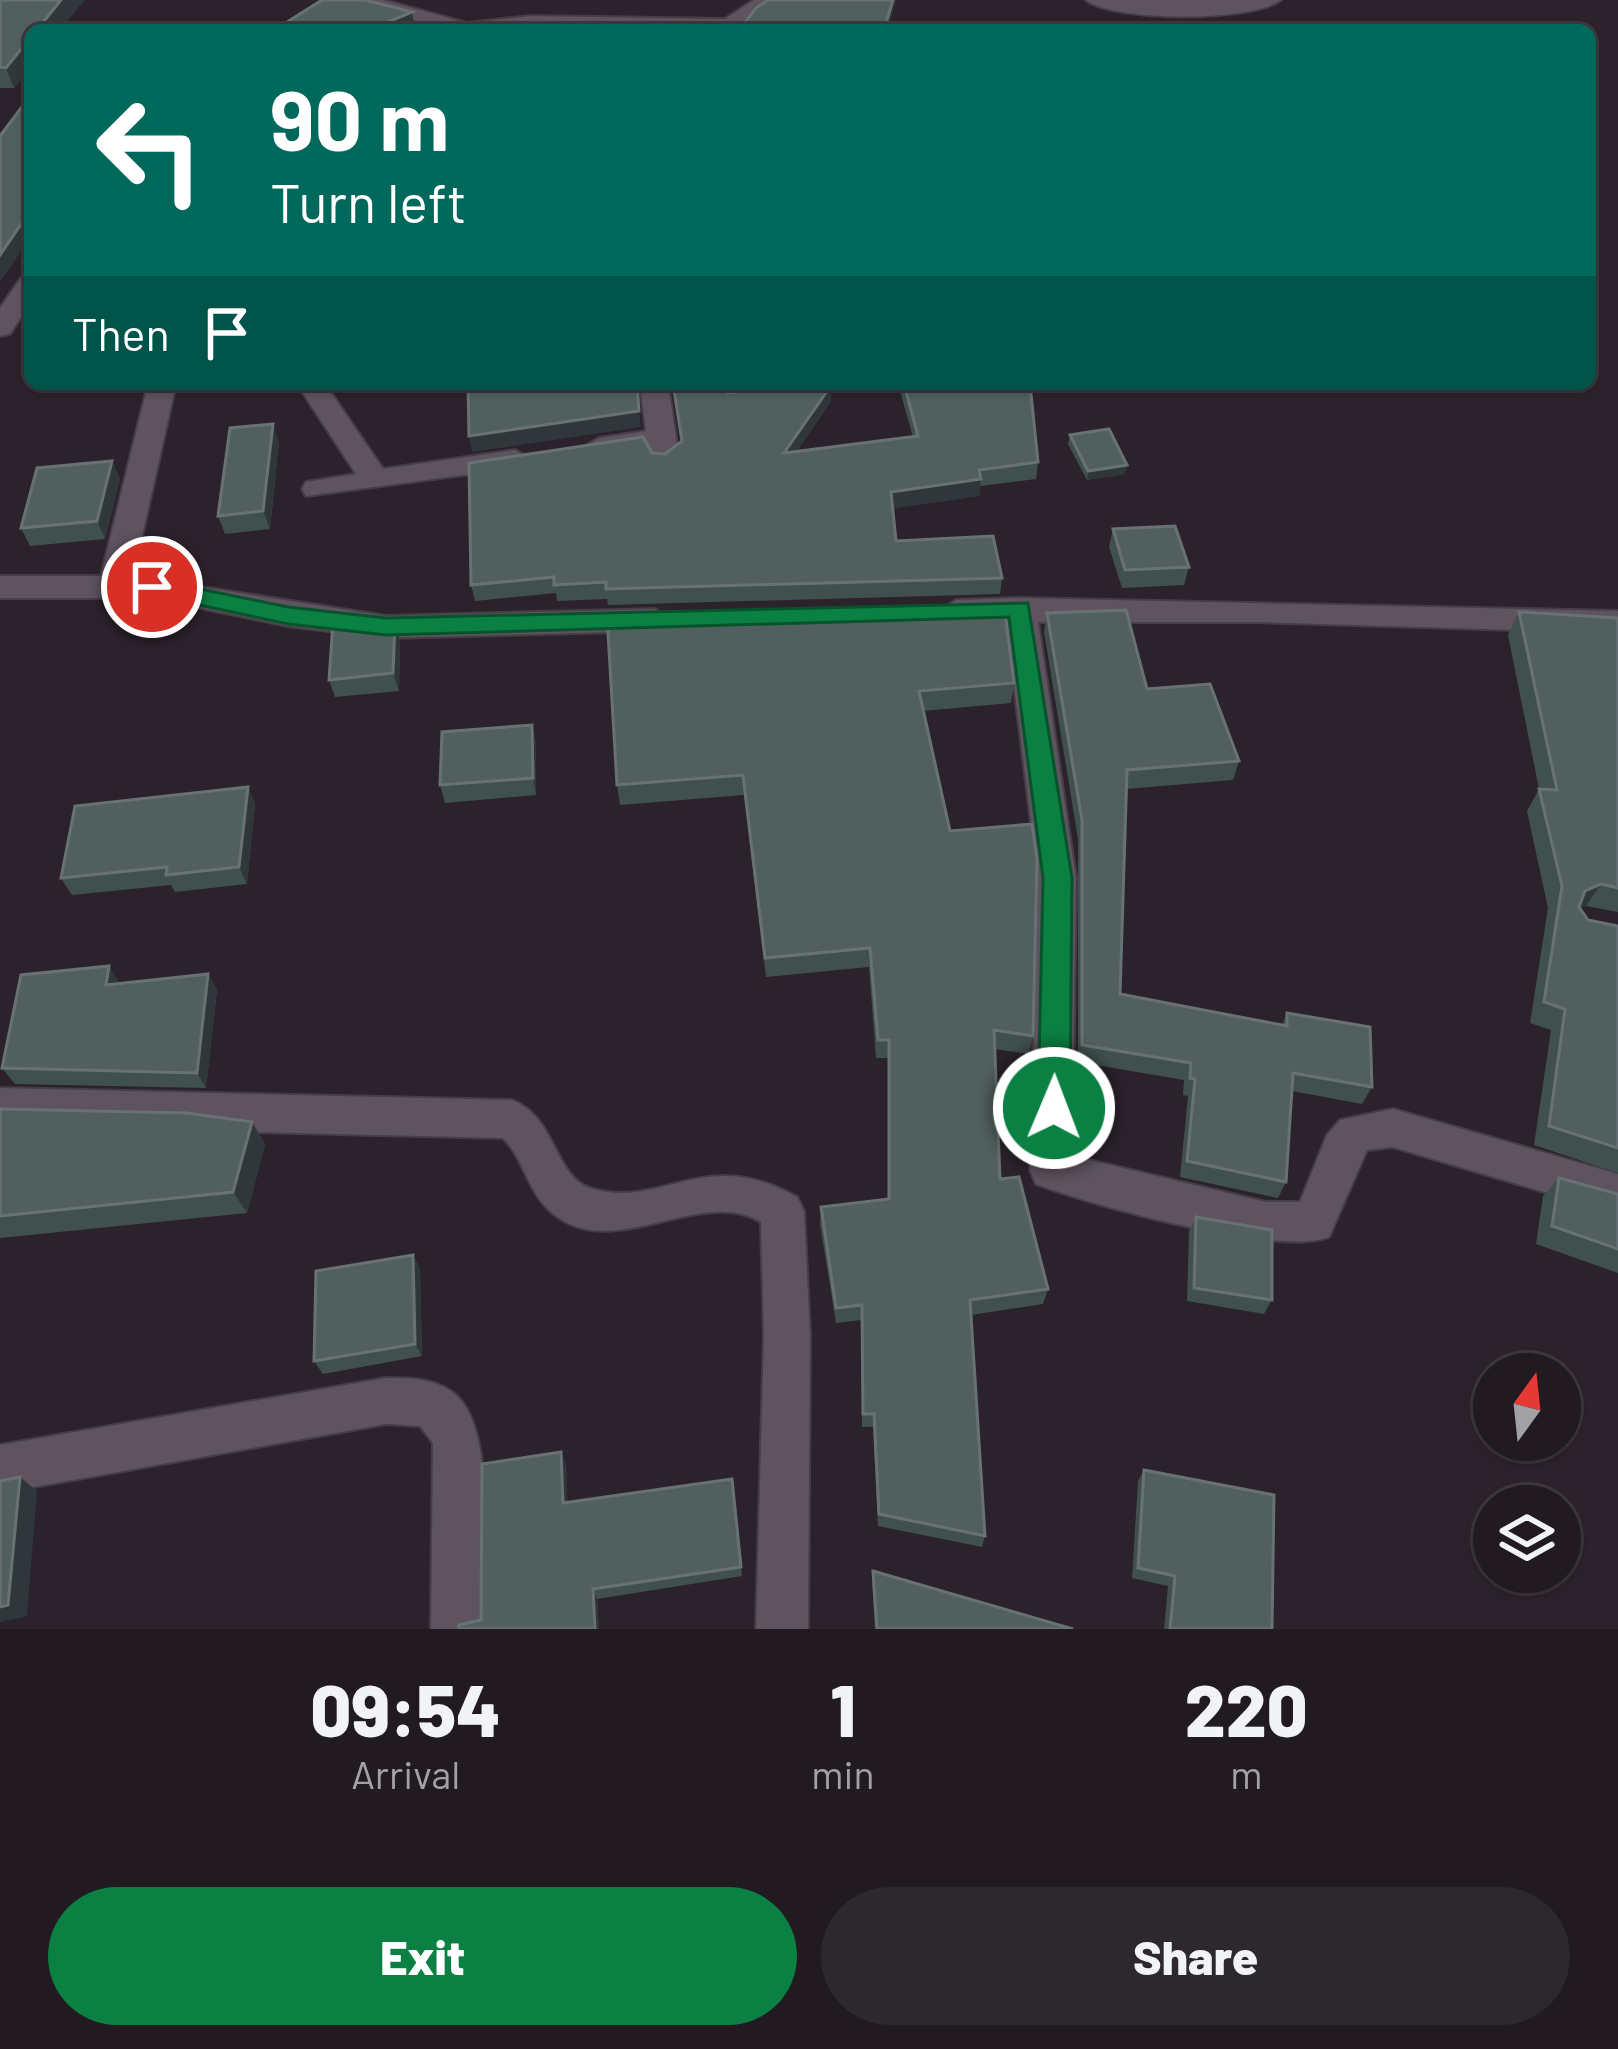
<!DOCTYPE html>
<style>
:root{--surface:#211a21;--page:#2d272e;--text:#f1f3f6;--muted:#a2a1a5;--line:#3e383f;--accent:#0b8043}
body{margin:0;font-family:Barlow,sans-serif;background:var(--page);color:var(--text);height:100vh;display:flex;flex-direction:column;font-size:45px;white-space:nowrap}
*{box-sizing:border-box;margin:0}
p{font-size:39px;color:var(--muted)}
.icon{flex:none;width:66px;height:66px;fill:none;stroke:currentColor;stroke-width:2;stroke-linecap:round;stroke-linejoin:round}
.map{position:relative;height:1629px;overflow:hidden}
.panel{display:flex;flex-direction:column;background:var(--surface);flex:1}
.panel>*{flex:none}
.guide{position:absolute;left:24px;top:24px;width:1572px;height:366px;border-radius:18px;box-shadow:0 3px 9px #0004,0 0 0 3px var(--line);background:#00695c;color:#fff;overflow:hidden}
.needle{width:78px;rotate:15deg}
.buttons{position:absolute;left:1473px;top:1353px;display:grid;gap:24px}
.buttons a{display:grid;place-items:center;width:108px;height:108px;border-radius:50%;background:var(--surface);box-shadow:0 3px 9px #0004,0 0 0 3px var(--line);font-size:60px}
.pin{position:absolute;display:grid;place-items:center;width:102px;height:102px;color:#fff;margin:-51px;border:6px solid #fff;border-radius:50%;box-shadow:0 3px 12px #0007}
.me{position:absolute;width:132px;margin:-66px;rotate:1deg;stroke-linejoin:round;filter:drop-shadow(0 0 9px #0008)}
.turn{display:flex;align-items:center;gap:42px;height:252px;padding:0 48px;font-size:54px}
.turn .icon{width:156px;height:156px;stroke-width:2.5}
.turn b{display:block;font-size:84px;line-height:102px}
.then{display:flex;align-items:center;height:114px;padding:0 48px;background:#0003;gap:24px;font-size:45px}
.eta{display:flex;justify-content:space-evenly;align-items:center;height:204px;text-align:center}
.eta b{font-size:72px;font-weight:800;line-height:84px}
.primary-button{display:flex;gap:24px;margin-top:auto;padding:24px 48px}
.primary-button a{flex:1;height:138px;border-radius:72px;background:var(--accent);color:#fff;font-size:48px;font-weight:800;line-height:138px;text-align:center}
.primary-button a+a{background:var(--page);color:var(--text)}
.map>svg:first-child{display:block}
</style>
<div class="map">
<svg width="1618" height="1629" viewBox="0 0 1618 1629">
<rect width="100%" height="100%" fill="#2c222c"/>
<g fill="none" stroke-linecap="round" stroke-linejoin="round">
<g stroke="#463d46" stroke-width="4">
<g id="minor">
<polygon points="349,0 383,0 467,23 532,16 725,19 754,0 778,0 735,30 445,30"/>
<path d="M1086,0H1281C1252,22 1114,22 1086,0Z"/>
<polygon points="30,276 30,303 10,334 0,336 0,308 21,278"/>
<polygon points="148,384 176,384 133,576 386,616 655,609 671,620 655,631 386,638 288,626 152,598 0,598 0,576 101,576"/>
<polygon points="297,384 325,384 383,469 515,450 530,459 515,468 306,496 302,489 306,482 356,474"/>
<polygon points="640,384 668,384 679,458 674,465 654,465 648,449 599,456 584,447 599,438 646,431"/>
<path d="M1020,598L1618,611V633L1257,622H1038L1076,878L1072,1156L1266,1202H1300L1327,1135L1340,1120L1393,1109L1618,1174V1214L1393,1147L1367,1150L1329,1237C1279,1257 1091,1205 1036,1184L1030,1170L1038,878L1006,622H956L940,611L956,600Z"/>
<path d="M0,1088L512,1100C556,1117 554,1176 590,1188C661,1211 702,1144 797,1197L804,1211L810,1335L808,1629H756L764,1335L761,1222C698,1184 608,1269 547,1208C527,1188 523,1158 503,1138L0,1126Z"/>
<path d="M386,1378C410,1378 439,1378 458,1397C498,1438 482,1572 483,1629H431L433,1443L420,1426L386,1424L0,1493V1445Z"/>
</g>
</g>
<use href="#minor" fill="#5e535f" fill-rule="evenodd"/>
</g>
<g fill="#3f504f">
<polygon points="0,0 84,0 60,30 30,30 30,68 14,88 0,88"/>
<polygon points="672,384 725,384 727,393 831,401 797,451 913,437 898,384 1030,384 1038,462 1036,479 980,486 979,496 892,508 896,541 1002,578 1000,594 608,605 607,599 557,601 556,593 475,601 471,585 652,453 665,454 681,442"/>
<polygon points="1167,384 1202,384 1201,389"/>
<polygon points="1070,435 1125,474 1087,480 1068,444"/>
<polygon points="279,442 270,529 225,534 218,516"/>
<polygon points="112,461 120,479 105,539 30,546 21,528"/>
<polygon points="1113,529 1189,567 1184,585 1122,588 1109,547"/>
<polygon points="1519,612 1618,618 1618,912 1586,906 1580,908 1588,920 1618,926 1618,1173 1534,1145 1551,1030 1530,1023 1548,908 1527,811 1539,789 1508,635"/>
<polygon points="1047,613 1239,761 1233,780 1126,789 1120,994 1282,1025 1287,1013 1372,1087 1362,1104 1292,1091 1286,1182 1278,1198 1180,1177 1188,1096 1183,1095 1184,1080 1078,1062 1078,839 1044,632"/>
<polygon points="607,616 1014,683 1011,703 923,711 950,831 1033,1036 1029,1054 995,1049 1000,1179 1048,1289 1043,1304 971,1315 985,1536 982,1547 878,1526 873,1427 862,1427 861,1320 836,1323 820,1224 821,1207 888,1199 888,1058 876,1058 869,967 766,977 744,795 620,805 617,785"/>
<polygon points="400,642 399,691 335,697 329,680"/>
<polygon points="536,742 536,795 445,803 440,785"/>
<polygon points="248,787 255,804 247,884 175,892 171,885 72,895 61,878"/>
<polygon points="109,966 119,984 208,974 217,990 206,1088 15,1084 2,1068"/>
<polygon points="0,1109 252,1122 265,1144 247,1213 0,1238"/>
<polygon points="1559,1178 1618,1194 1618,1273 1536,1244 1543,1196"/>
<polygon points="1196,1217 1272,1300 1264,1314 1187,1301 1189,1231"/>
<polygon points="413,1255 420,1269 422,1356 323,1374 314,1361"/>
<polygon points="566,1464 567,1503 732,1479 742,1576 597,1599 599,1629 459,1629 481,1620"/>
<polygon points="1144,1470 1272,1629 1164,1629 1168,1586 1132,1578 1138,1481"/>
<polygon points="873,1571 1073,1629 875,1629 872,1581"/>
</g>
<g fill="#30373a">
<polygon points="61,0 84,0 60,30 37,30"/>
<polygon points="893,0 896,0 888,30 884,30"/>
<polygon points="412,12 415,28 411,30 369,30"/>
<polygon points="30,38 30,68 14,88 6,68"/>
<polygon points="30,211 30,238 0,282 0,255"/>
<polygon points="832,384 831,401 784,470 784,453"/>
<polygon points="639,411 641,427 472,452 469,436"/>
<polygon points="273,424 279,442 270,529 263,511"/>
<polygon points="112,461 120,479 105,539 97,521"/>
<polygon points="1127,465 1125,474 1087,480 1088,471"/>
<polygon points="981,479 979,496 890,509 891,492"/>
<polygon points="395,624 400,642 399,691 393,673"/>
<polygon points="532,725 536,742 536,795 533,778"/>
<polygon points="248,787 255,804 247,884 239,867"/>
<polygon points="1601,884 1586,906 1571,913 1585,891"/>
<polygon points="109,966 119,982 116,1001 106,985"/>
<polygon points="208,974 217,990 206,1088 197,1073"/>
<polygon points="252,1122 265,1144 247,1213 233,1192"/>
<polygon points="413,1255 420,1269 422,1356 415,1344"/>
<polygon points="561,1452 566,1464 568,1514 563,1503"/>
<polygon points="20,1477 37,1491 27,1616 0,1622 0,1607"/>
<polygon points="593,1589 597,1599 599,1629 595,1629"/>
</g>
<g fill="#515f5f" stroke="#687274" stroke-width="3">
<polygon points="0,0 61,0 37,30 30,30 30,38 6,68 0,67"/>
<polygon points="322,0 365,0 412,12 369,30 276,29"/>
<polygon points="768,0 893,0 884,30 739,30 756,8"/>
<polygon points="30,96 30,211 0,255 0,136"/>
<polygon points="468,384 637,384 639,411 469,436"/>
<polygon points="673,384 725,384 727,393 832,384 784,453 918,436 904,384 1030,384 1038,462 979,470 981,479 891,492 896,541 993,536 1002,578 606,589 606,582 554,585 554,577 471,585 469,463 643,437 652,453 665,454 682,441"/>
<polygon points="273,424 263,511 218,516 230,428"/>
<polygon points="1109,429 1127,465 1088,471 1070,435"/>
<polygon points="112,461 97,521 21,528 37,468"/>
<polygon points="1175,526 1189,567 1125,570 1113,529"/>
<polygon points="1004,605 1014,683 919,691 950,831 1032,824 1037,859 1033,1036 994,1030 1000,1179 1019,1177 1048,1289 970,1300 985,1536 879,1514 874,1414 863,1414 862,1305 836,1308 821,1207 889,1199 889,1040 878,1040 870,948 765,958 743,775 617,785 607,616"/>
<polygon points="1126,610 1147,689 1210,684 1239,761 1127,770 1120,994 1287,1026 1287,1013 1370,1027 1372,1087 1293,1073 1286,1182 1187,1161 1195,1079 1190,1078 1191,1063 1082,1045 1082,820 1047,613"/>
<polygon points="1519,612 1618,618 1618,888 1601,884 1585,891 1579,907 1588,920 1618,926 1618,1148 1549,1126 1565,1009 1544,1002 1562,886 1539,789 1557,790"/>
<polygon points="333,622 395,624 393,673 329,680"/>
<polygon points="532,725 533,778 440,785 442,732"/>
<polygon points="248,787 239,867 166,875 167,867 61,878 75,806"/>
<polygon points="109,966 106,985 208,974 197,1073 2,1068 21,975"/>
<polygon points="0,1109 187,1113 252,1122 233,1192 0,1216"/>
<polygon points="1559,1178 1618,1194 1618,1249 1552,1226"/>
<polygon points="1196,1217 1272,1230 1272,1300 1194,1288"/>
<polygon points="413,1255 415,1344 314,1361 316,1271"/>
<polygon points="561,1452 563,1503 732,1479 741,1567 593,1589 595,1629 459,1629 459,1625 481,1620 482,1464"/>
<polygon points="1144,1470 1274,1495 1272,1629 1170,1629 1175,1576 1138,1568"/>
<polygon points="20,1477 8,1605 0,1607 0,1481"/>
<polygon points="873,1571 1073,1629 877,1629"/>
</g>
<polygon fill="#0b8043" stroke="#07532c" stroke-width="3" points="152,579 288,607 386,618 1028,603 1072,878 1070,1108 1065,1118 1054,1122 1043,1118 1038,1108 1043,878 1009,617 386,635 288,624 143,593 140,587"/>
</svg>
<div class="buttons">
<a><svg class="needle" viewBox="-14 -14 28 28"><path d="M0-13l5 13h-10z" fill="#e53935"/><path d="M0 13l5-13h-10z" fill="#a2a1a5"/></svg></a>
<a><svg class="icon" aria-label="layers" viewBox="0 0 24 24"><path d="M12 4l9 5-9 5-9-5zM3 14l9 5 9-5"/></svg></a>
</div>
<div class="pin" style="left:152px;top:587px;background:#d93025"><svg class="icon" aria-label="arrive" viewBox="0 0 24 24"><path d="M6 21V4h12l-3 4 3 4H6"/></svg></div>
<svg class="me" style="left:1054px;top:1108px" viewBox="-20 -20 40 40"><circle r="17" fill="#0b8043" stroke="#fff" stroke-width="3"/><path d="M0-11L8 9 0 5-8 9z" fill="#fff"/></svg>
<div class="guide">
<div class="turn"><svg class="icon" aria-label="left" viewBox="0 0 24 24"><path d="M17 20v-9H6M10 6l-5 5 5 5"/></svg><div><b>90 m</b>Turn left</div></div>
<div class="then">Then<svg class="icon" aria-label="arrive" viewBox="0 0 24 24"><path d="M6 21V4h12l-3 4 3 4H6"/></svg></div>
</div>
</div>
<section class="panel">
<div class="eta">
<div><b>09:54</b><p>Arrival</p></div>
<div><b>1</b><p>min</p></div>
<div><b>220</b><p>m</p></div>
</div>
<div class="primary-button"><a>Exit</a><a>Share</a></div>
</section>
